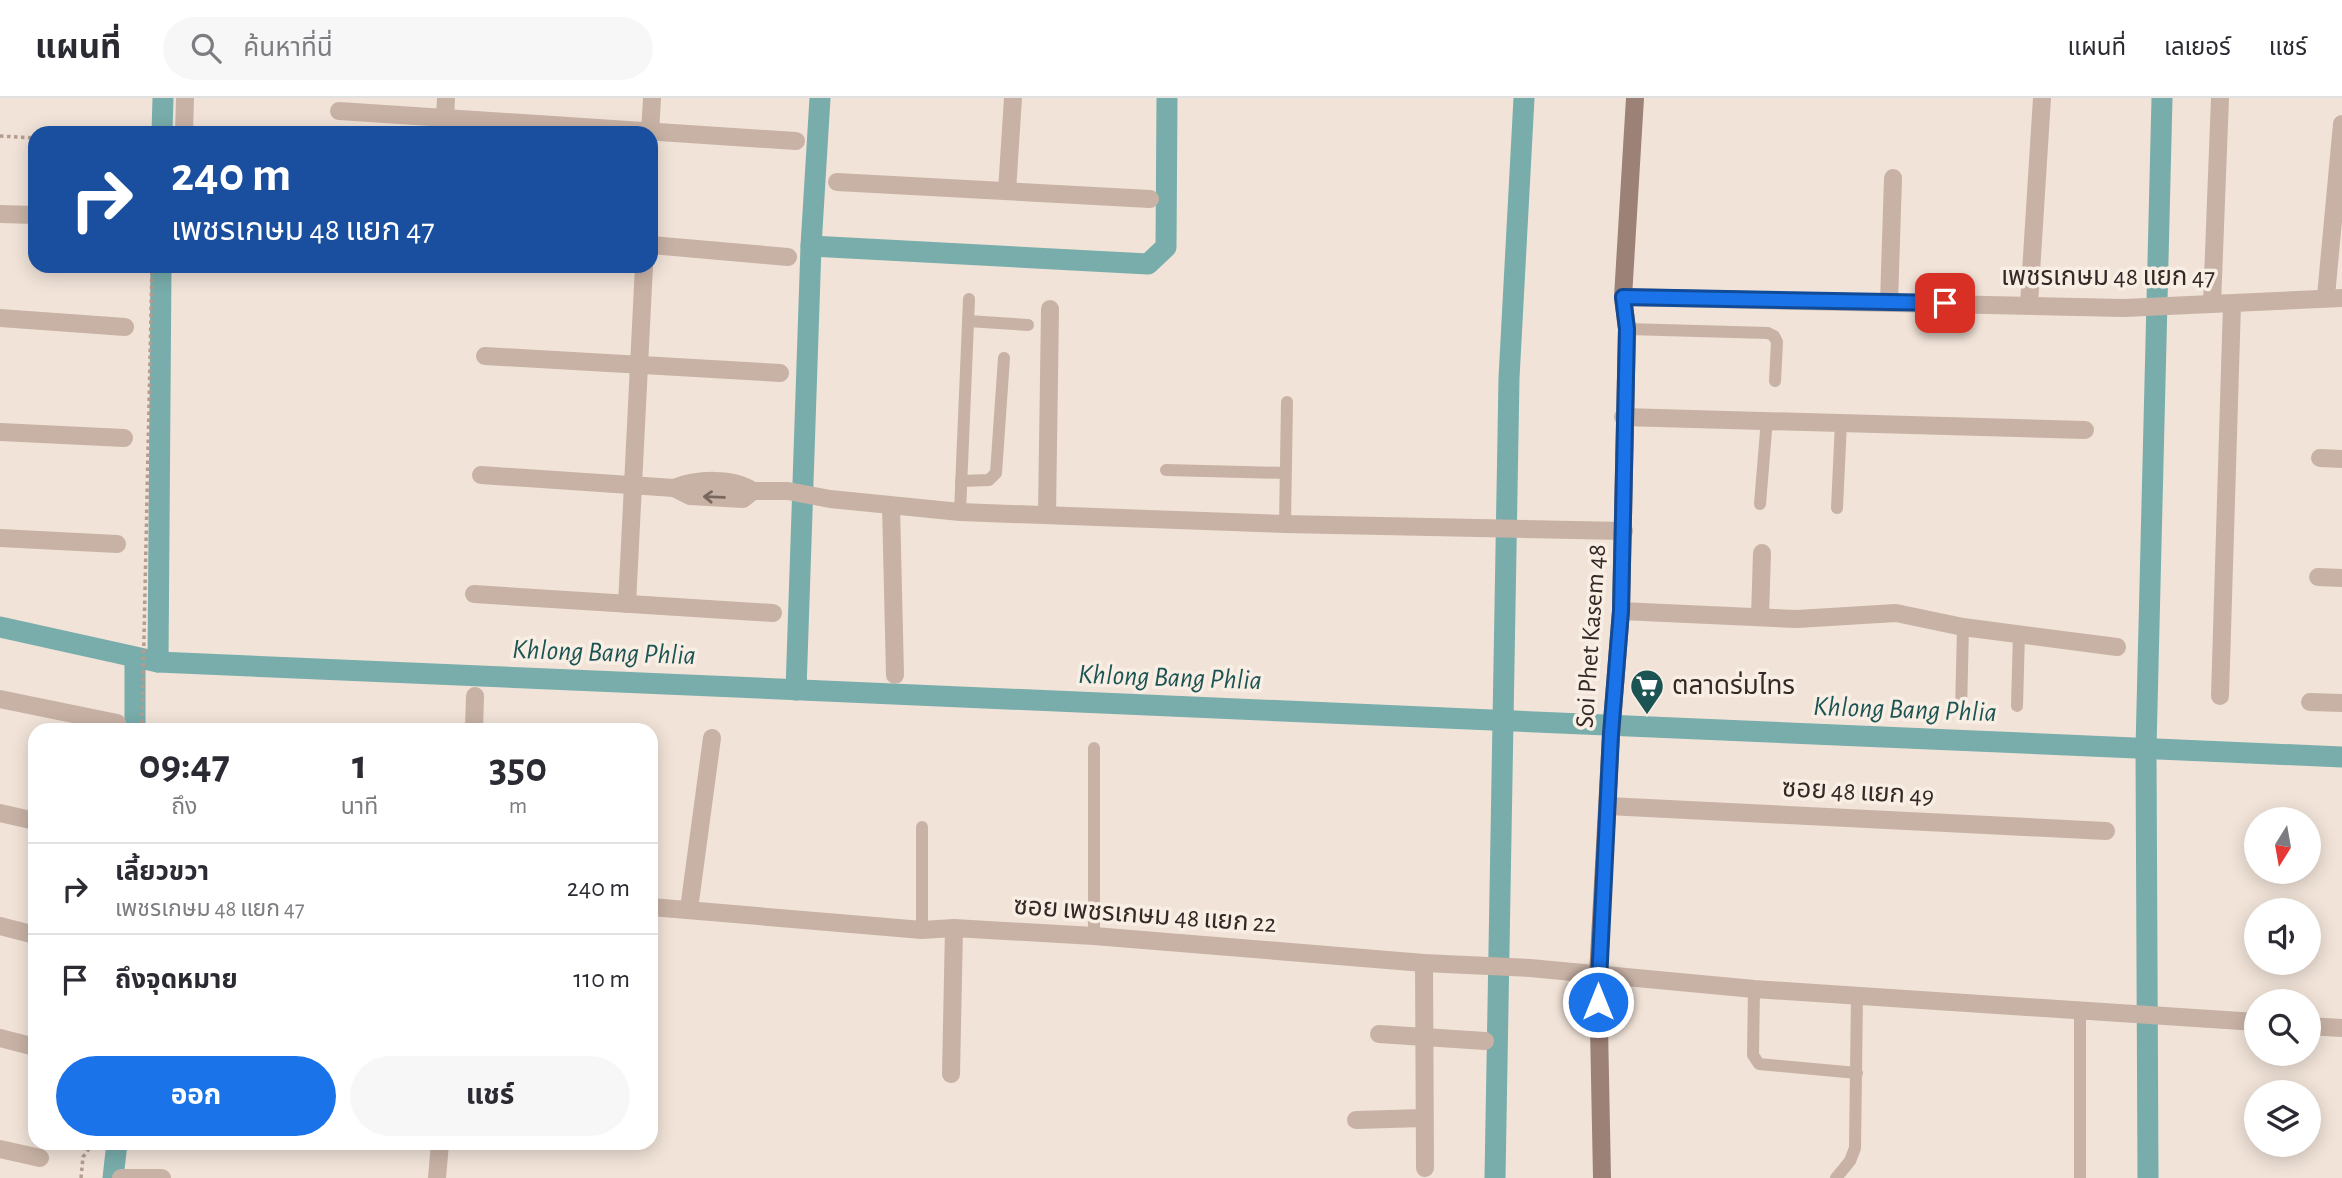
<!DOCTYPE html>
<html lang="th">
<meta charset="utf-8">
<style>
:root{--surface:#fff;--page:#f7f7f7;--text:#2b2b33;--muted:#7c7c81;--line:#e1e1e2;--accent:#1a73e8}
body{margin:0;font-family:"Alegreya Sans","Noto Sans Thai",sans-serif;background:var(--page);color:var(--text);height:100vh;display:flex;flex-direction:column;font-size:26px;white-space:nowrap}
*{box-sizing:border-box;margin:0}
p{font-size:23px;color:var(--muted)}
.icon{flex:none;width:38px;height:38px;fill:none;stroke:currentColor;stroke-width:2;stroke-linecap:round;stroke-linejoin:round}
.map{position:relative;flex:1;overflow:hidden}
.sheet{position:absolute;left:28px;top:625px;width:630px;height:427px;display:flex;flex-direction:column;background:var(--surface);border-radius:21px;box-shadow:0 4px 18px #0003}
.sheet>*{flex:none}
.hud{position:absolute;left:28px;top:28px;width:630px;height:147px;border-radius:21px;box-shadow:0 4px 18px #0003;background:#1a4fa0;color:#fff;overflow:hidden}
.needle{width:46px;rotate:191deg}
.fabs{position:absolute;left:2244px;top:709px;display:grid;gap:14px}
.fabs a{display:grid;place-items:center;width:77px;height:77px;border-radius:50%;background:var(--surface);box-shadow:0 4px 18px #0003;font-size:35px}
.pin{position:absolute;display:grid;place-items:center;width:60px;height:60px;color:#fff;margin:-30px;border-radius:14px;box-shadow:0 4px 10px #0006}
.me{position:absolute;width:77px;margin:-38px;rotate:0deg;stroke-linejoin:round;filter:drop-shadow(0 0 5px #0008)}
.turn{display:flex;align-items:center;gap:24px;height:147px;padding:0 28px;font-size:32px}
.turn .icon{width:91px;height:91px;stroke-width:2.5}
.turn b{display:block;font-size:49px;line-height:60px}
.eta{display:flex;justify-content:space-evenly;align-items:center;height:119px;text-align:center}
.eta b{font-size:42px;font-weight:700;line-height:49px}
.cta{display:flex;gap:14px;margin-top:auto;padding:14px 28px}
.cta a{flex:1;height:80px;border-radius:42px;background:var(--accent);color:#fff;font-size:28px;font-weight:700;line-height:80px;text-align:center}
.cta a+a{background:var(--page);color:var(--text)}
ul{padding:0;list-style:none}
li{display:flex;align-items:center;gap:21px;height:91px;padding:0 28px;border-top:2px solid var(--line)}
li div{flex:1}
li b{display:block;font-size:26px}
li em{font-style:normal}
header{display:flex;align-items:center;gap:42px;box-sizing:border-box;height:98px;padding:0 35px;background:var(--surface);border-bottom:2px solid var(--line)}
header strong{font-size:33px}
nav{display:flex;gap:38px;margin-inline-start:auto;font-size:24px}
.search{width:490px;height:63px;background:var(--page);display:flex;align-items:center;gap:18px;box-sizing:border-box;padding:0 24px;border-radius:38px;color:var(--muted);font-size:26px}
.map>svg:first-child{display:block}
</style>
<header>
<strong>แผนที่</strong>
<div class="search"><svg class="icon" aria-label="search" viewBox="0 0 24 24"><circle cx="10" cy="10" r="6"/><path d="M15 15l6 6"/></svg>ค้นหาที่นี่</div>
<nav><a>แผนที่</a><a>เลเยอร์</a><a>แชร์</a></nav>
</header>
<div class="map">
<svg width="2342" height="1080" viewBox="0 0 2342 1080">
<rect width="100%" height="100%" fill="#f1e3d8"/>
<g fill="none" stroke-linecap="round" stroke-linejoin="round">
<g stroke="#78adab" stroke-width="21">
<polyline points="162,35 163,0"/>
<polyline points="811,148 1148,166 1166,149 1167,0"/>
<polyline points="0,529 158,564 2342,659"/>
<polyline points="158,564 161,168"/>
<polyline points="796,592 811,148 820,0"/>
<polyline points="135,632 135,561"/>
<polyline points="113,1080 117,1045"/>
<polyline points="1495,1080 1509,280 1524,0"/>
<polyline points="2148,1080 2146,650 2162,0"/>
</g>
<g stroke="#b49c8f" stroke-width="3.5" stroke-dasharray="3.5 3.5" stroke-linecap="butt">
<polyline points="0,38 35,40"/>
<polyline points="142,632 152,168"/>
<polyline points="81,1080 83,1059 93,1045"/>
</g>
<g stroke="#c8b2a5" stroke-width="12">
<polyline points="968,223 1028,227"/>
<polyline points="1627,231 1768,235 1774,238 1777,244 1775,283"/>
<polyline points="1166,372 1285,375"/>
<polyline points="961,383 989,382 996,375 1004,260"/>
<polyline points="1760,406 1767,321"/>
<polyline points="1837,410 1841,324"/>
<polyline points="960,414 969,201"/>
<polyline points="1285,426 1287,304"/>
<polyline points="2017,608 2019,535"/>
<polyline points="1961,613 1963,529"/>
<polyline points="1094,650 1094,838"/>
<polyline points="922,729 922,832"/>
<polyline points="1754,891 1753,957 1759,966 1857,975"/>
<polyline points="1836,1080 1850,1063 1855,1050 1857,897"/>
<polyline points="2080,1080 2080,910"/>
</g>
<g stroke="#c8b2a5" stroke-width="18">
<polyline points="339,13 796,43"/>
<polyline points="445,20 446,0"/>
<polyline points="184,35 185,0"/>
<polyline points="650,35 652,0"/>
<polyline points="837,84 1150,101"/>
<polyline points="1007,93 1013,0"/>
<polyline points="0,116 35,117"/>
<polyline points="651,147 788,159"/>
<polyline points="2326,198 2342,26"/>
<polyline points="1623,199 2124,210 2342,200"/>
<polyline points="1889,205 1893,80"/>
<polyline points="2029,206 2042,0"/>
<polyline points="2212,206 2220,0"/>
<polyline points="0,220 125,229"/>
<polyline points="485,258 780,275"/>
<polyline points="1623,319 2085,332"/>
<polyline points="0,334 124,340"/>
<polyline points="2320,360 2342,361"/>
<polyline points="481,377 674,390 690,398 743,401 753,393 788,393 830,401 960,414 1285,426 1624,433"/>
<path d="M674,390C696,381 733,379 753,393"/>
<polyline points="891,408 895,577"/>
<polyline points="1047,416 1050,211"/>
<polyline points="0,440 117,446"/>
<polyline points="2318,479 2342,480"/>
<polyline points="474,496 773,515"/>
<polyline points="627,506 644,168"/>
<polyline points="1621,513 1797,521 1896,515 1963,529 2117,549"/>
<polyline points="1760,519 1762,455"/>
<polyline points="2220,598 2232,206"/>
<polyline points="0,601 117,625"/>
<polyline points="2310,604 2342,605"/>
<polyline points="474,632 475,598"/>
<polyline points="1608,708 2106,733"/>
<polyline points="0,715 35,723"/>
<polyline points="651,809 922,832 954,830 1094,838 1424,865 1530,870 1754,891 2256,924"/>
<polyline points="689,811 712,640"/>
<polyline points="0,828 35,837"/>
<polyline points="1424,865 1425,1070"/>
<polyline points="2308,928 2342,930"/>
<polyline points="1379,936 1485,943"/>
<polyline points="0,940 35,949"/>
<polyline points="951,976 954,830"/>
<polyline points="1356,1022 1424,1020"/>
<polyline points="0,1051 40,1060"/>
<polyline points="121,1080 162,1080"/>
<polyline points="437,1080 440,1045"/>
</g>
<polyline stroke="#9c8176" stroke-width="18" points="1602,1080 1598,878 1611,637 1621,513 1627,231 1623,199 1635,0"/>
</g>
<defs><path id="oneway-shaft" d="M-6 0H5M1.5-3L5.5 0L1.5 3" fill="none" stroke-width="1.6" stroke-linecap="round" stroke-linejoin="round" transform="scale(1.75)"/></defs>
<use stroke="#77675f" href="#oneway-shaft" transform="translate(714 399) rotate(-178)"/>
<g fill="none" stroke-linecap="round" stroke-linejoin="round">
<g stroke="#114b97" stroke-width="18">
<polyline id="route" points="1598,904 1611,636 1621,513 1627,231 1623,199 1945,205"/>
</g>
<use href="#route" stroke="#1a73e8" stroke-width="12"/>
</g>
<defs>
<g id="supermarket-pin" transform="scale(1.75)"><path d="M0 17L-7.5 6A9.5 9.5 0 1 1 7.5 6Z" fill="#1c5454" stroke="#f9eee4"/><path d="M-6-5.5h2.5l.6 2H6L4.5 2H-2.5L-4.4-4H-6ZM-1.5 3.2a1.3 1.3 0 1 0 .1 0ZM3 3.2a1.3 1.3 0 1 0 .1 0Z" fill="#fff"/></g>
</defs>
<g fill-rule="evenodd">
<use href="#supermarket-pin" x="1647" y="588"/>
</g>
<g text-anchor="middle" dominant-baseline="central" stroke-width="7" stroke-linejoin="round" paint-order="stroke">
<g font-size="26" fill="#342926" stroke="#f9eee4">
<text x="2108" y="179">เพชรเกษม 48 แยก 47</text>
<text transform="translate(1591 538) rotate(-86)">Soi Phet Kasem 48</text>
<text transform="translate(1858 694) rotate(3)">ซอย 48 แยก 49</text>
<text transform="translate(1145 817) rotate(4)">ซอย เพชรเกษม 48 แยก 22</text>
</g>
<g font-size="26" fill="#342926" stroke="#f9eee4" text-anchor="start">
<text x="1672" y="588">ตลาดร่มไทร</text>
</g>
<g font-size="28" font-style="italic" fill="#1c5454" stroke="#f9eee4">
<text transform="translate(604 555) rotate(2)">Khlong Bang Phlia</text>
<text transform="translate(1170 580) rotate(2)">Khlong Bang Phlia</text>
<text transform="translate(1905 612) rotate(2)">Khlong Bang Phlia</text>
</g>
</g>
</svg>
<div class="fabs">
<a><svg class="needle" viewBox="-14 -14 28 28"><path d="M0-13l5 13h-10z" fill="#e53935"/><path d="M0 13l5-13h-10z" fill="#7c7c81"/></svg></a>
<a><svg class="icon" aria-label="sound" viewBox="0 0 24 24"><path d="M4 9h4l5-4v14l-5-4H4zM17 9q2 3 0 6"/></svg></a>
<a><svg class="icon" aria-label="search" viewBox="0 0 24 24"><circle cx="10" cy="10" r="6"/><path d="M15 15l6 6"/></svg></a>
<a><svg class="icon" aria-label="layers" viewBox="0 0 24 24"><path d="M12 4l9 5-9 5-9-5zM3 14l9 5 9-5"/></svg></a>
</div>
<div class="pin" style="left:1945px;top:205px;background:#d93025"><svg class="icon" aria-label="arrive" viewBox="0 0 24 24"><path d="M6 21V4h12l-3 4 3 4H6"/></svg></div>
<svg class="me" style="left:1598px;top:904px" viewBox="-20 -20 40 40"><circle r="17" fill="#1a73e8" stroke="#fff" stroke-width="3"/><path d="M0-11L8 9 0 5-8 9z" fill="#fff"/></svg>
<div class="hud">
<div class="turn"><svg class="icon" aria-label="right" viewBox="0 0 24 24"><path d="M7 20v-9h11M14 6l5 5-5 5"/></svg><div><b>240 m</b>เพชรเกษม 48 แยก 47</div></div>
</div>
<section class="sheet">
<div class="eta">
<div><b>09:47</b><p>ถึง</p></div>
<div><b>1</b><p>นาที</p></div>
<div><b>350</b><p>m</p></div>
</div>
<ul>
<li><svg class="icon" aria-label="right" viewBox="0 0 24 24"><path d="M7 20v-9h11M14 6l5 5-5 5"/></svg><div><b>เลี้ยวขวา</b><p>เพชรเกษม 48 แยก 47</p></div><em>240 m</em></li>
<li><svg class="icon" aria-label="arrive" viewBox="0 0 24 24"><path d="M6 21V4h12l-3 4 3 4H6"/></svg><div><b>ถึงจุดหมาย</b></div><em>110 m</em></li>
</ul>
<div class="cta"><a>ออก</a><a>แชร์</a></div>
</section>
</div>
